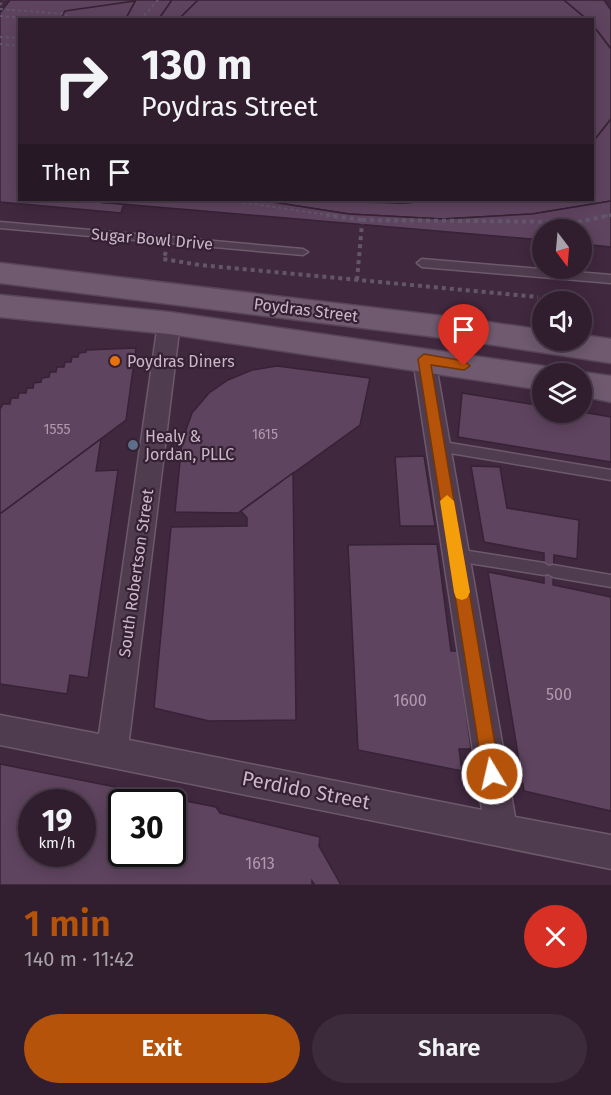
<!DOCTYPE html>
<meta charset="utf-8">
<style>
:root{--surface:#301e2f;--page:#3c2b3b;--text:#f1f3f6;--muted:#a8a2aa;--line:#4b3c4b;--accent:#b45309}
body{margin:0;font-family:"Fira Sans",sans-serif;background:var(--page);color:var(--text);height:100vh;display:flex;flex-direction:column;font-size:22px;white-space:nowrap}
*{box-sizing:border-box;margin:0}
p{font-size:20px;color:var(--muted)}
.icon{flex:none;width:33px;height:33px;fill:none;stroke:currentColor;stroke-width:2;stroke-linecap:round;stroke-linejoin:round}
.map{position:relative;height:885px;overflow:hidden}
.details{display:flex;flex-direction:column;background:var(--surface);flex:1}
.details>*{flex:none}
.guide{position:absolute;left:18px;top:18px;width:576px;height:183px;border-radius:0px;box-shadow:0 3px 15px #0003,0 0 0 2px var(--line);background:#301e2f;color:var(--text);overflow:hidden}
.needle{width:39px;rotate:164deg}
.fabs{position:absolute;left:532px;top:219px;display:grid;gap:12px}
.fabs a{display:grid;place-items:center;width:60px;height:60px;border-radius:50%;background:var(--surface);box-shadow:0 3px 15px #0003,0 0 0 2px var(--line);font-size:30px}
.speed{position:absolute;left:18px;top:789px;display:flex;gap:12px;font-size:30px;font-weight:700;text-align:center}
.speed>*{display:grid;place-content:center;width:78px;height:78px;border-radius:50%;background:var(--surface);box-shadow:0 3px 15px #0003,0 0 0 2px var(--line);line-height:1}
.speed small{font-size:15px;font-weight:400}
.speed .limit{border:3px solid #111;border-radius:9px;background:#fff;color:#111}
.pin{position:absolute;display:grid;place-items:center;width:51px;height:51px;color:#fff;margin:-62px -26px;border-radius:50% 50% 50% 0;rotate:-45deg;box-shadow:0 0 6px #0007}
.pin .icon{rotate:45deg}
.me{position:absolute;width:66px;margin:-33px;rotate:351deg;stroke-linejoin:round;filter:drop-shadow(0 0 4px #0008)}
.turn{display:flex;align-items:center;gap:21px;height:126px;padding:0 24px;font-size:27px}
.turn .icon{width:78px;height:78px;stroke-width:2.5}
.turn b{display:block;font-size:42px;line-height:51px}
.then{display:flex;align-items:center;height:57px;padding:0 24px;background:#0003;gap:12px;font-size:22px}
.round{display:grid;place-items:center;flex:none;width:63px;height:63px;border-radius:32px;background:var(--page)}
.overview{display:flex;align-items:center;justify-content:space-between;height:102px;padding:0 24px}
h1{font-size:36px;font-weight:600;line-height:45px;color:var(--accent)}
.primary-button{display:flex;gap:12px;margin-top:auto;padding:12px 24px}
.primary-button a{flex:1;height:69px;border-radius:36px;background:var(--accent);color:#fff;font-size:24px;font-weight:600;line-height:69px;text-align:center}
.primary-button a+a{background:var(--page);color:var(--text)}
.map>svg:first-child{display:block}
</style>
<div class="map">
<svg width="611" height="885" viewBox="0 0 611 885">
<rect width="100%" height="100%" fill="#40283f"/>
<g fill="#5f445f" stroke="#372236" stroke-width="1.5" fill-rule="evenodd">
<polygon points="10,0 136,0 125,20 20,20 20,200 99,200 98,202 124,204 121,213 0,202 0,13"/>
<polygon points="136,0 172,0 158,20 125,20"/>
<polygon points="172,0 198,0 178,20 158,20"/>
<polygon points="198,0 564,0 588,20 178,20"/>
<polygon points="564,0 604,0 611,10 611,49 592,24 592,20 588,20"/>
<polygon points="135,1 125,20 60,20 65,11"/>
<polygon points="592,24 611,49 611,119 592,143"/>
<polygon points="611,119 611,201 532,214 442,219 349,214 259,200 401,203 453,200 592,200 592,143"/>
<polygon points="99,200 259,200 349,214 442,219 532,214 611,201 611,247 582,244 582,230 543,230 543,240 98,202"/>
<polygon points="353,200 453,200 401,203"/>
<polygon points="136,348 126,420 0,514 0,409 3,404 10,404 11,398 18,398 19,393 26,393 27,388 33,388 34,383 41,382 42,378 49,377 50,372 56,372 57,367 64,367 65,362 71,362 72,357 78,357 79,353 86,352 86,350"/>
<polygon points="277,366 370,378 360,425 238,513 175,512 182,441 192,413 209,393 228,380 252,370"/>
<polygon points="462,393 543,406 543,412 582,412 611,417 611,462 458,437"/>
<polygon points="101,439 96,471 118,470 88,678 70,675 67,694 0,684 0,514"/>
<polygon points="424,456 435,526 400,526 395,457"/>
<polygon points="471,466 500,467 507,508 579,520 577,559 554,555 553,585 611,597 611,811 524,791 488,572 544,583 544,553 484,542"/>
<polygon points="293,473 296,720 209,721 154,708 171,527 247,526 247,518 241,511"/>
<polygon points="437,544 451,651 458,651 471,749 459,749 462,771 358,750 348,545"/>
<path d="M0,764L216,807L220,813L320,837L319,846L341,885H315L312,881V885H0ZM32,802H82V854H32ZM122,802H172V854H122Z"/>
</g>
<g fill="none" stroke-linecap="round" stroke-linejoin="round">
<g stroke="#6d596c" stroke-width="3">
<g id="service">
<polygon points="0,222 303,249 308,252 303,255 0,228"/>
<polygon points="422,259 611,275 611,283 422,267 417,263"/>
<polygon points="438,441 611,470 611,480 438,451 434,450 432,446 434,442"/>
<polygon points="456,549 544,563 549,566 553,565 611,575 611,587 553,577 548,574 544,575 456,561 451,559 449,555 451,551"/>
</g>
</g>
<g stroke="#6d596c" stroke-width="3">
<polygon id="minor" points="169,315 177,317 180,323 129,740 482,810 413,359 416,353 424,350 432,353 435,359 515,817 611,835 611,869 0,745 0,715 99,734 158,323 161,317"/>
</g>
<g stroke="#594558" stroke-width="3">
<g id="primary">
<polygon points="0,263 468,319 543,330 543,340 582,340 582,335 611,339 611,363 468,341 0,283"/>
<polygon points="0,295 169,312 543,366 554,369 556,374 543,374 543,390 169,334 0,317"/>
<polygon points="582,372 611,376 611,402 582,396 582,374 576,374"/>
</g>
</g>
<g stroke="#62566a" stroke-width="2" stroke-dasharray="3 3" stroke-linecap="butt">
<polyline points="0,5 4,0"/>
<polyline points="0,9 65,14 71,20"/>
<polyline points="0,16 50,20"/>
<polyline points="140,20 158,0"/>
<polyline points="0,37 20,38"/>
<polyline points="0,44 20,46"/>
<polyline points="225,200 336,216"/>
<polyline points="605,216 611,215"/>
</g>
<g stroke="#62566a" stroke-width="4" stroke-dasharray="4 4" stroke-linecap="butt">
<polyline points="326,215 362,220 362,224"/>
<polyline points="362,220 577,222 611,215"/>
<polyline points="166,252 163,259 200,265 538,297"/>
</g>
<use href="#service" fill="#503c4f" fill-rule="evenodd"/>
<use href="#minor" fill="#503c4f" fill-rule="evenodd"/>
<use href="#primary" fill="#6f5a6f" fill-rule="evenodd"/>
<polyline stroke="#62566a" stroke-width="4" stroke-dasharray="4 4" stroke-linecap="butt" points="357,280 362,224"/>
</g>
<polygon fill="#b45309" stroke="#753606" stroke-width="1.5" points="424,354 464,361 470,366 464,370 431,365 500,774 498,780 492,783 485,780 483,774 418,359"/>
<polygon fill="#f59e0b" points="447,495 454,501 470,592 467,598 462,600 456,598 454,592 440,501"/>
<circle fill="#e8710a" stroke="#352034" stroke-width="2" cx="115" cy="361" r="6"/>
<circle fill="#5c6f8a" stroke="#352034" stroke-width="2" cx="133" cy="445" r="6"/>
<g text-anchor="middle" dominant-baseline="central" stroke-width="4.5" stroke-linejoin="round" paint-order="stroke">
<g font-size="14" fill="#af9bae">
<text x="57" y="429">1555</text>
<text x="265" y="434">1615</text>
</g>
<g font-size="16" fill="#cab8c9" stroke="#352034">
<text transform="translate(152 239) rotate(5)">Sugar Bowl Drive</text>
<text transform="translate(306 310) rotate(7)">Poydras Street</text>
<text transform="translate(136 573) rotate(-82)">South Robertson Street</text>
</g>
<g font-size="16" fill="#cab8c9" stroke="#352034" text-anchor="start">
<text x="127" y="361">Poydras Diners</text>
<text x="145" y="436">Healy &amp;<tspan x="145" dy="18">Jordan, PLLC</tspan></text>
</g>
<g font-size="16" fill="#af9bae">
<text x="559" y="694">500</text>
<text x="410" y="700">1600</text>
<text x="260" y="863">1613</text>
</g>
<g font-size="20" fill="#cab8c9" stroke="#352034">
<text transform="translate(306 790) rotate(11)">Perdido Street</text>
</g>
</g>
</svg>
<div class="fabs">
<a><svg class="needle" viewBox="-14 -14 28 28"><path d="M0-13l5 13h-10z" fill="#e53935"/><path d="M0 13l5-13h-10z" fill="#a8a2aa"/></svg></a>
<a><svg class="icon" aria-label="sound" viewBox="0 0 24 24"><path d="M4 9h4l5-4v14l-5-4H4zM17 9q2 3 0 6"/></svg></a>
<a><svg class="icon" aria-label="layers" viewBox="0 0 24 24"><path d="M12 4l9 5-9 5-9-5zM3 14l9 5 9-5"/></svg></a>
</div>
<div class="speed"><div>19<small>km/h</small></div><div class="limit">30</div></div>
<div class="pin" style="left:464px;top:366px;background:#d93025"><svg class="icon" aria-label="arrive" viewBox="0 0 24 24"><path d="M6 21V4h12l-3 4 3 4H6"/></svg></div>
<svg class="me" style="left:492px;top:774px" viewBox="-20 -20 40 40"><circle r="17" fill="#b45309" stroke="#fff" stroke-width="3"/><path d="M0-11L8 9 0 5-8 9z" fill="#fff"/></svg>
<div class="guide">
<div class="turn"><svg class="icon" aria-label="right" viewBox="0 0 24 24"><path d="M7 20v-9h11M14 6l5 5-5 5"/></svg><div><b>130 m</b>Poydras Street</div></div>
<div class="then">Then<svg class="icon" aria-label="arrive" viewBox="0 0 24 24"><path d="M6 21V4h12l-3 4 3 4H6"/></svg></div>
</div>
</div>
<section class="details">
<div class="overview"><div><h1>1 min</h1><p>140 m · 11:42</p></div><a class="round" style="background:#d93025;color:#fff"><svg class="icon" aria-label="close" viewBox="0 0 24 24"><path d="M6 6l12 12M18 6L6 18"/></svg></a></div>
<div class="primary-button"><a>Exit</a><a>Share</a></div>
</section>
